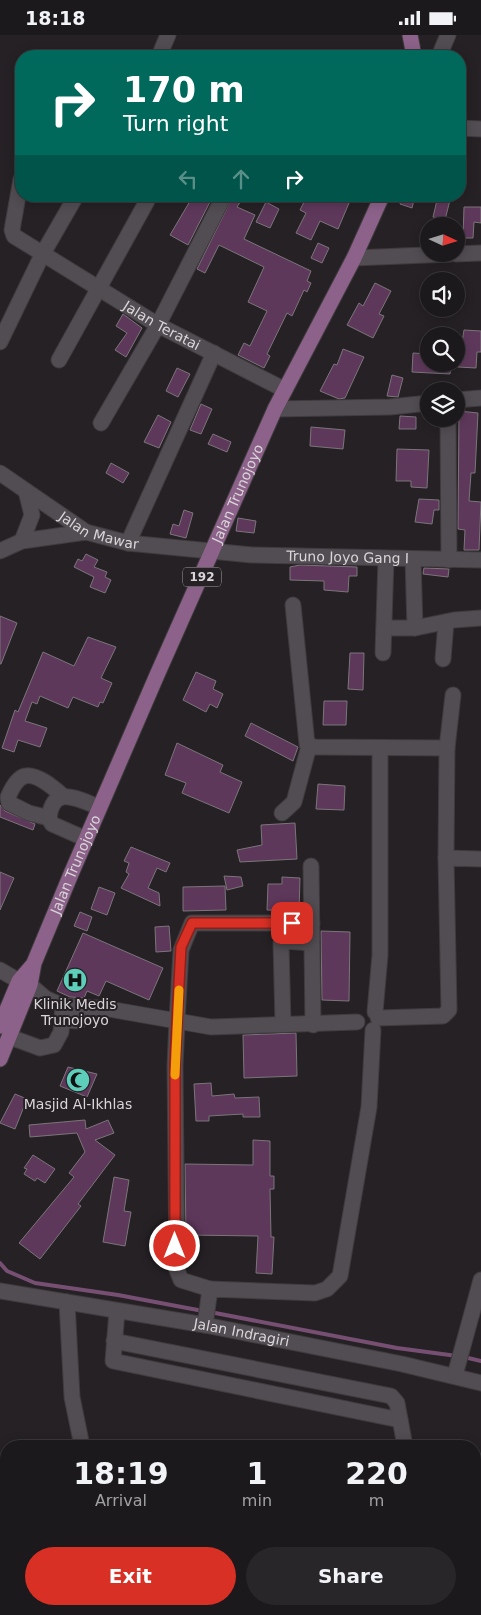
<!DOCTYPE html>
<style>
:root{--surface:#1c191c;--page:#292629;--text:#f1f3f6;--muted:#a0a0a3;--line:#3a383b;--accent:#d93025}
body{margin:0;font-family:"DejaVu Sans",sans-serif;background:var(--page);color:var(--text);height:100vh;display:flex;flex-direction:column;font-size:19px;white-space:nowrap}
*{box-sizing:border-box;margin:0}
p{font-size:16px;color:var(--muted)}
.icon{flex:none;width:28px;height:28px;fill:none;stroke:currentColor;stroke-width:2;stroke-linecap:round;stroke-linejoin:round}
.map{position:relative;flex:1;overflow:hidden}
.side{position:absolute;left:0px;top:1405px;width:481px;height:175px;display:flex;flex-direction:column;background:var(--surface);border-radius:20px 20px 0 0;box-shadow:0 2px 12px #0003,0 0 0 1px var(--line)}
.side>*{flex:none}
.hud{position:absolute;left:15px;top:15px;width:451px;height:152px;border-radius:20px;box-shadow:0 2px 12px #0003,0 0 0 1px var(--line);background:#00695c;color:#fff;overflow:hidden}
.needle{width:32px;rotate:94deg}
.fabs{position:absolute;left:420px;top:182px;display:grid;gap:10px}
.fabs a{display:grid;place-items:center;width:45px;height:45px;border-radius:50%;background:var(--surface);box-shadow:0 2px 12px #0003,0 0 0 1px var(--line);font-size:25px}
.pin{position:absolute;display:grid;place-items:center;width:42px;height:42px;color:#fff;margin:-21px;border-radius:10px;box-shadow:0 2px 8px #0006}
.me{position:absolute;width:55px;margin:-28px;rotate:0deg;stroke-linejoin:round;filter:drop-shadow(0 0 4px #0008)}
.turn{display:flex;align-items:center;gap:18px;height:105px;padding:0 25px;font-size:22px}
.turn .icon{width:65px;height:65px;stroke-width:2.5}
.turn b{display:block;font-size:35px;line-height:42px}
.lanes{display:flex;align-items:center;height:48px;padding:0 25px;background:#0003;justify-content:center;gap:25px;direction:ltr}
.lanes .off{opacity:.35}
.eta{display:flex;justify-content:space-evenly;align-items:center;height:85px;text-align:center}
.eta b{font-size:30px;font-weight:600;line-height:35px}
.primary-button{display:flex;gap:10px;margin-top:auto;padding:10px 25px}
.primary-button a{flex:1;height:58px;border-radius:30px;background:var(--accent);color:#fff;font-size:20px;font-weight:600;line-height:58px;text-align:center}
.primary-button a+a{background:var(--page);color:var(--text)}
.status{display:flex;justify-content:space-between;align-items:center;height:35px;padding:0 25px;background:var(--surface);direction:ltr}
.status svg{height:14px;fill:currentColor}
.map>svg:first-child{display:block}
</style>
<div class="status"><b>18:18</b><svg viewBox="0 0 49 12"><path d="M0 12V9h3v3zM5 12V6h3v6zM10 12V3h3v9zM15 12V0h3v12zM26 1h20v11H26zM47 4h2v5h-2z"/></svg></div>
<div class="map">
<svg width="481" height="1580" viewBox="0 0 481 1580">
<rect width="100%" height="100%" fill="#252125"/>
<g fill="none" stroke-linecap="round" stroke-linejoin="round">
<g stroke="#764f73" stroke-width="4">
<polyline points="0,1228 7,1236 35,1248 118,1260 203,1276"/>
<polyline points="210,1277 397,1313 457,1321"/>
<polyline points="464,1322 481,1326"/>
</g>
</g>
<g fill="#5e385b" stroke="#7b757a">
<polygon points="193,161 213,161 188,210 170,200"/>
<polygon points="233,161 244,161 237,172 255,180 244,204 311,236 307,246 311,248 307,257 304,255 292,281 287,278 267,319 270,321 264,333 238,320 244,308 250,311 267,276 248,267 264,232 219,210 205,238 197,234"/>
<polygon points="307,161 352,161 338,194 320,186 311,205 296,198 306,178 300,175"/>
<polygon points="402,161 415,161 412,173 400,169"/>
<polygon points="438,161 451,161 445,185 433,182"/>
<polygon points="266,167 279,174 270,193 256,187"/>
<polygon points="464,172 481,172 481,188 474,187 473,203 463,203"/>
<polygon points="318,208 329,213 322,228 311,223"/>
<polygon points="375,248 391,256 379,279 384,281 373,303 347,290 359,268 363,271"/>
<polygon points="123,279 142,293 126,322 115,315 127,298 116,291"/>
<polygon points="464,295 481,296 481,317 477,317 476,333 458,332"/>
<polygon points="343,314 364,322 345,363 339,364 320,356 334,329 337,330"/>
<polygon points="413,318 429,319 429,329 451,329 450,339 412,337"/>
<polygon points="177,333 190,339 178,362 166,356"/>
<polygon points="392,340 403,343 398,362 387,361"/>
<polygon points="201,369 212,374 201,399 190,395"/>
<polygon points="459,376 478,378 475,438 471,438 469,466 481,467 479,515 464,515 465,495 458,494"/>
<polygon points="158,380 171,387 159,413 144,407"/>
<polygon points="400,381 416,382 416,394 399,394"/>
<polygon points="311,392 345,395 343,414 310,411"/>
<polygon points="213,399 231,407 227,417 208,409"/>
<polygon points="397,414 429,415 427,453 411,452 411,446 396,446"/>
<polygon points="111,428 129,438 123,448 106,438"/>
<polygon points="419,464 439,465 439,475 434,475 432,489 415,487"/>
<polygon points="184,475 193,478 186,503 170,499 173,489 179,491"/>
<polygon points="238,483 256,486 254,498 236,496"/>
<polygon points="86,519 98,525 94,532 107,537 105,542 111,545 105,558 90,552 94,542 74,532 78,524 82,526"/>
<polygon points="300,530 357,532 357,541 349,541 348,557 324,555 324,546 290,545 290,532"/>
<polygon points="424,533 449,534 448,542 423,539"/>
<polygon points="0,581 17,588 1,629 0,629"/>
<polygon points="88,602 116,612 101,643 112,648 103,668 100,667 98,672 73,662 68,673 40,661 37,669 32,667 25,686 47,693 40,712 18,705 14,717 2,713 15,675 18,677 43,617 74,631"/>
<polygon points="350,618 364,618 363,655 348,654"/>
<polygon points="196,637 216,646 213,654 223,659 217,673 210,669 206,677 183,665"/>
<polygon points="324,666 347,666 346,690 323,690"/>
<polygon points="251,688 298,712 293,726 245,701"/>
<polygon points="177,708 223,730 220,737 242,747 229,778 182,758 186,748 165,740"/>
<polygon points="318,749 345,751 344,775 316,774"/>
<polygon points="0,770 5,776 35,789 33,795 0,782"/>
<polygon points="295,788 297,824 240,827 237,815 262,810 261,790"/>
<polygon points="131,812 170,828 166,837 157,833 148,853 159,858 160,871 121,853 129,839 126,837 129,828 124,826"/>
<polygon points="0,837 14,843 0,875"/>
<polygon points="224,841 241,842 243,851 227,855"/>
<polygon points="282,842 300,843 299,876 267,875 268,849 282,849"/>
<polygon points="225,851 226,875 183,876 183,852"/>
<polygon points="99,852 115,858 107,880 91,874"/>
<polygon points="80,877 92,882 87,896 74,891"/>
<polygon points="169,891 171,916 156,917 155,892"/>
<polygon points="321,896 350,897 349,966 322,965"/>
<polygon points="83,898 163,933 149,965 106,946 99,961 87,956 84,963 70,962 57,956"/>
<polygon points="296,998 297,1041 244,1043 243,1000"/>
<polygon points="68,1032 97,1039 87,1062 60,1051"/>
<polygon points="211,1048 212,1061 234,1059 235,1063 259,1062 260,1082 243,1082 243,1079 209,1081 209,1086 196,1086 194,1049"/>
<polygon points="15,1059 27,1064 15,1094 0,1088"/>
<polygon points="85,1085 86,1094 108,1085 114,1098 95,1105 115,1120 78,1169 81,1171 40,1224 19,1208 74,1142 69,1138 85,1117 77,1098 30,1102 29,1090"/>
<polygon points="253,1105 270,1106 270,1141 274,1141 274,1154 270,1154 271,1202 274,1202 272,1239 256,1238 258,1201 186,1200 185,1129 253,1130"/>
<polygon points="33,1120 55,1134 45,1148 37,1143 35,1146 24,1139 27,1134 24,1133"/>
<polygon points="114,1142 129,1145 124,1176 131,1177 125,1211 103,1207"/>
</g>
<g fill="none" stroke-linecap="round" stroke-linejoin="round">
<g stroke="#3f3b3e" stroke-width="17">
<g id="minor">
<polyline points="159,21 168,0"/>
<polyline points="439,21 448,0"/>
<polyline points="460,93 481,94"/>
<path id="s1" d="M21,144L12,195L14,201L158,290L285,355"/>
<polyline points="456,219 481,218"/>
<polyline points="354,223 450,219"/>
<polyline points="0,307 42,220 76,161"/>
<polyline points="59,325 147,166"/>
<polyline points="456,365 481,363"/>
<polyline points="275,374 390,372 429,368"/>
<polyline points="448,384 449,525"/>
<polyline points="101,388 158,290 224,161"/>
<path id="s2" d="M0,438L86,497L128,508L252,520L481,525"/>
<polyline points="22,506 32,480 26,456"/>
<polyline points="128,508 214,318"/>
<polyline points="0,516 22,506 86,497"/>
<polyline points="413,524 415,593"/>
<polyline points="293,570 307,709 314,712 447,713 446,823"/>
<polyline points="384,593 415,593 454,585 481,583"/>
<polyline points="383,618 386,524"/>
<polyline points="443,624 446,587"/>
<polyline points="447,713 453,660"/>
<polyline points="282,778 294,767 309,711"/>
<path d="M49,783L29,778L9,768L8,762C11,755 17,743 25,741C37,738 55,754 63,761"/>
<path d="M86,804L52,789L49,783C53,749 77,764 99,772"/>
<polyline points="311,831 313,990"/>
<polyline points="0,935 19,946"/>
<polyline points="30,950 45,963 63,971 103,973 177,986 181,915 192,888 312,888"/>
<polyline points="375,977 380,920 380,713"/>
<polyline points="378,983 443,981 449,975 446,823 481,824"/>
<polyline points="62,985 79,986"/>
<polyline points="283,989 281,908 284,906 311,908"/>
<polyline points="10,1002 40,1013 54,1010 61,997 63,971"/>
<polyline points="210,1254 181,1245 177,1235 175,1031 177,986 211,992 357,987"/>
<path id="s3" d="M0,1256L205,1290L402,1329L481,1348"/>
<polyline points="67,1267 72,1362 82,1411"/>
<polyline points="117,1276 113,1326 400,1385"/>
<polyline points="205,1290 210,1254 315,1258 327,1254 340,1241 369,1072 373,995"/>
<polyline points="114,1306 391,1361 397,1368 405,1411"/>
<polyline points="455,1340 481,1245"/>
<polyline points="475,1482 481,1486"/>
<polyline points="475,1514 481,1517"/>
<polyline points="475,1546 481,1544"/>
<polyline points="123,1574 125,1580"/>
<polyline points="227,1574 236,1576 243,1574"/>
<polyline points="349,1580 371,1574"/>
</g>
</g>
<g stroke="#3f3b3e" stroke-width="17">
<g id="major">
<polyline points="410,0 414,21"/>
<polyline points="0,991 19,946 32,931"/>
<path id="s4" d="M0,1024L30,950L34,928L71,839L157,640L275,374L354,223L382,161"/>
</g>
</g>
<use href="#minor" stroke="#524d52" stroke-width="15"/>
<use href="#major" stroke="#8d628a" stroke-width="15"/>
</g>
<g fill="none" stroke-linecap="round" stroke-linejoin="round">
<g stroke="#8d1f18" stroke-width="12">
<polyline id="route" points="175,1211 175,1031 178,968 181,912 192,888 292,888"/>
</g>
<use href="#route" stroke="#d93025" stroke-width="9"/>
<polyline stroke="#f59e0b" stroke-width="9" points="175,1040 179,955"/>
</g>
<defs>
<g id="hospital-disc" transform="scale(1.25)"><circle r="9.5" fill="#5dceb9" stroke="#252125"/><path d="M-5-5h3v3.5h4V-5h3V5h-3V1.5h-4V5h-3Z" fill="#111"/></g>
<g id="mosque-disc" transform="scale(1.25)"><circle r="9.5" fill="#5dceb9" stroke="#252125"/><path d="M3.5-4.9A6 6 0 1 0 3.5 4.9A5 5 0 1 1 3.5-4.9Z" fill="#111"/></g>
</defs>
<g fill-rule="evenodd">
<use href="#hospital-disc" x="75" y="945"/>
<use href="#mosque-disc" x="78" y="1045"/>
</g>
<g text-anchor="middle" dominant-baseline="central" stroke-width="4" stroke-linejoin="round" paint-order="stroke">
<rect fill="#252125" stroke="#a39fa2" stroke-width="1" x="183" y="532.5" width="38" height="19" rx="4"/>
<g font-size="12" font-weight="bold" fill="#d9d5d8">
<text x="202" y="542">192</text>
</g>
<g font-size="14" fill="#d9d5d8" stroke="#252125">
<text stroke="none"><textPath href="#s1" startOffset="231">Jalan Teratai</textPath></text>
<text stroke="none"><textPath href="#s4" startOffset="614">Jalan Trunojoyo</textPath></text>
<text stroke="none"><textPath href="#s2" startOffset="116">Jalan Mawar</textPath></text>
<text stroke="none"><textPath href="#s2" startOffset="368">Truno Joyo Gang I</textPath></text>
<text stroke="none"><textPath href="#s4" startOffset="209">Jalan Trunojoyo</textPath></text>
<text stroke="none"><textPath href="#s3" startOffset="245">Jalan Indragiri</textPath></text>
</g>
<g font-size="14" fill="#d9d5d8" stroke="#252125">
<text x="75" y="969">Klinik Medis<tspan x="75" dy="16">Trunojoyo</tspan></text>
<text x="78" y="1069">Masjid Al-Ikhlas</text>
</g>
</g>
</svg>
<div class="fabs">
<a><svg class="needle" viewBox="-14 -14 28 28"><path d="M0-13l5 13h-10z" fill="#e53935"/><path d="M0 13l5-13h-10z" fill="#a0a0a3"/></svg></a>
<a><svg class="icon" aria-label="sound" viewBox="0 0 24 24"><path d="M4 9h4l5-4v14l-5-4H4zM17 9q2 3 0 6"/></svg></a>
<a><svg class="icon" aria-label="search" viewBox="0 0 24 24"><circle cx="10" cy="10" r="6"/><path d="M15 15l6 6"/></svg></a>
<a><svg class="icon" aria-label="layers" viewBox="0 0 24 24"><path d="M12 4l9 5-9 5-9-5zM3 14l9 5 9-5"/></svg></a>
</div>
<div class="pin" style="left:292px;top:888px;background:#d93025"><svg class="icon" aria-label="arrive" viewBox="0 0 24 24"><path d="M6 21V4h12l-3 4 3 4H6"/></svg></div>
<svg class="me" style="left:175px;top:1211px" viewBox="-20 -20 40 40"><circle r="17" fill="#d93025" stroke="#fff" stroke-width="3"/><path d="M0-11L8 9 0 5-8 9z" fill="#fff"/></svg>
<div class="hud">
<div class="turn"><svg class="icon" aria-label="right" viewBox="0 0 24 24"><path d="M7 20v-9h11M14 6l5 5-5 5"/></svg><div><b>170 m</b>Turn right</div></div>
<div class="lanes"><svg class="icon off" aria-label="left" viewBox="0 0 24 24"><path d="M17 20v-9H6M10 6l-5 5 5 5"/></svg><svg class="icon off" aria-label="ahead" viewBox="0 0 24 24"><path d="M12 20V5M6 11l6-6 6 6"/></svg><svg class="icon" aria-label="right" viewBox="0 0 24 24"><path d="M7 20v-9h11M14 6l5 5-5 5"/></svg></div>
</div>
<section class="side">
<div class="eta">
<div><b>18:19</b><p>Arrival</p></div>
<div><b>1</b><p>min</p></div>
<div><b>220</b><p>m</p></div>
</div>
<div class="primary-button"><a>Exit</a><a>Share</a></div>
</section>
</div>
